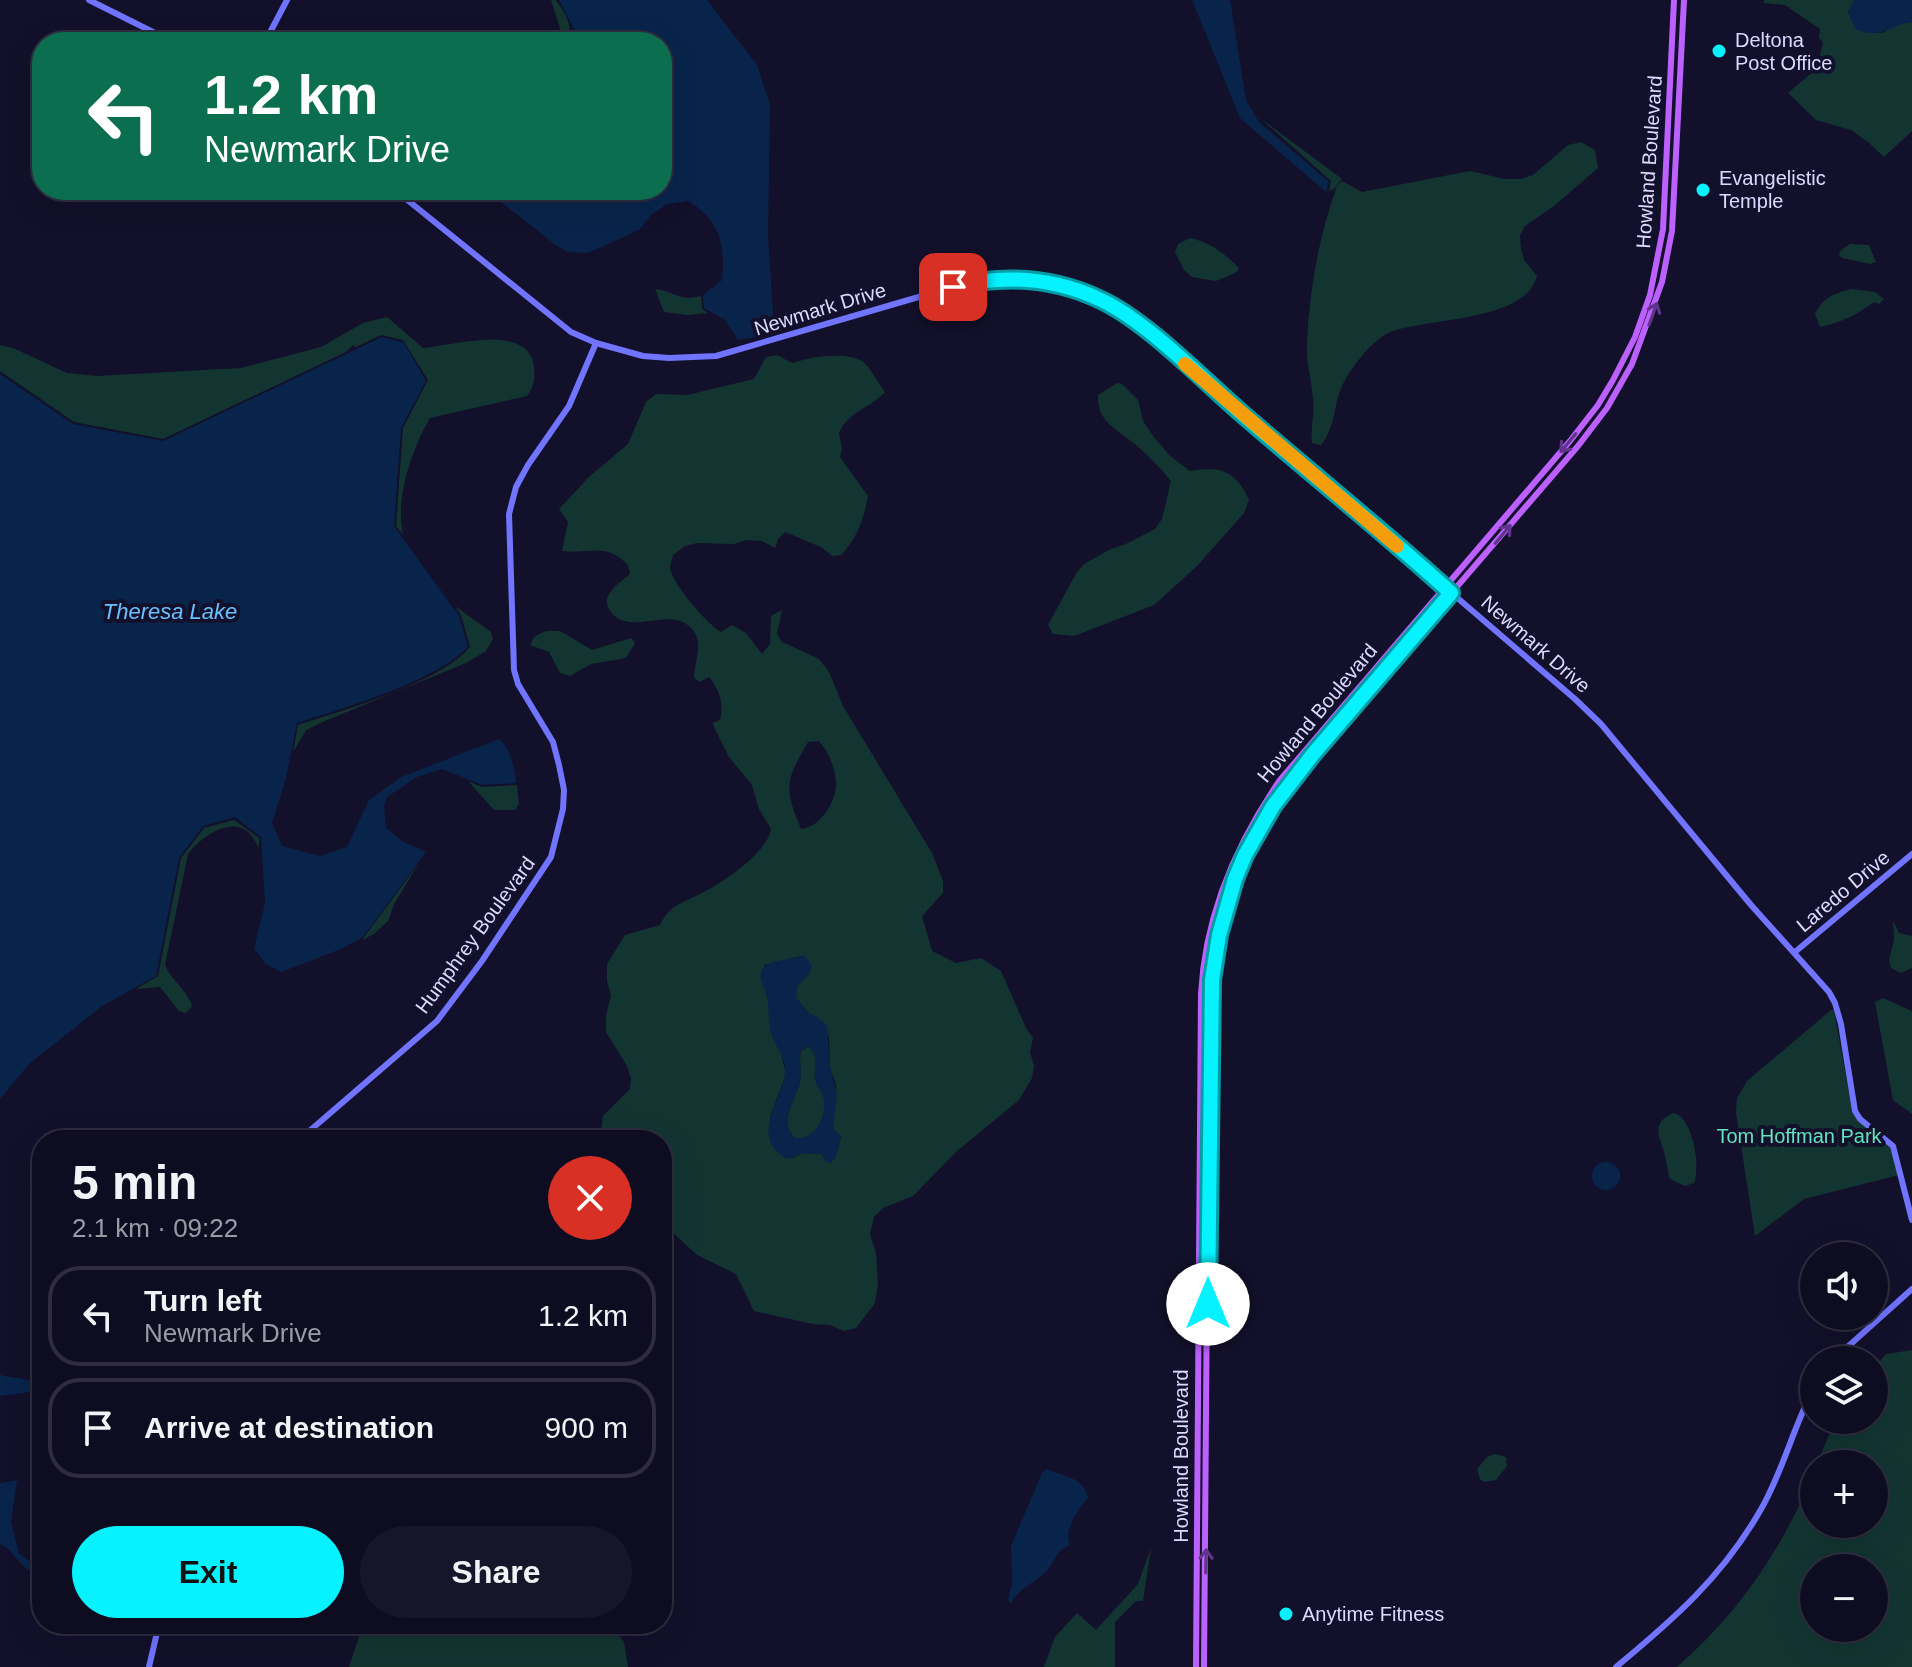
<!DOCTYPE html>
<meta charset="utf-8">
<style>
:root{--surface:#0e0c20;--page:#171529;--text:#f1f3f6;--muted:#9b9ba5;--line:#2e2c3e;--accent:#06f2ff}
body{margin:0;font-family:Helvetica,sans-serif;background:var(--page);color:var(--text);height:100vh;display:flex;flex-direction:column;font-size:30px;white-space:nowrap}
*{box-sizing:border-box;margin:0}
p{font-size:26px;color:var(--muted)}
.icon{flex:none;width:44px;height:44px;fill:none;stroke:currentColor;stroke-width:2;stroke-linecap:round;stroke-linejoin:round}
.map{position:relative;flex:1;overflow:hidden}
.sheet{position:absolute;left:32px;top:1130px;width:640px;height:504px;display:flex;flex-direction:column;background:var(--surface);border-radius:32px;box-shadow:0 8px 32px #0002,0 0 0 2px var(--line)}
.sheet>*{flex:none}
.top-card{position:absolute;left:32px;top:32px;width:640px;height:168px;border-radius:32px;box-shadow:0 8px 32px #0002,0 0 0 2px var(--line);background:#0b6e4f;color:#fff;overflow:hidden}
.fabs{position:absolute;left:1800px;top:1242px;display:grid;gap:16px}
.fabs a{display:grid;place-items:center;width:88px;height:88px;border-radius:50%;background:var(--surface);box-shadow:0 8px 32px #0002,0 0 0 2px var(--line);font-size:40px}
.pin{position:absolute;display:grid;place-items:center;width:68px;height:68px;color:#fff;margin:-34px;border-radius:16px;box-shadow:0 4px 12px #0006}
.me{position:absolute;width:88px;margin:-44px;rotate:0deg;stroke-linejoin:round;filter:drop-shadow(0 0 6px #0008)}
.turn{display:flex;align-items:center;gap:28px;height:168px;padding:0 40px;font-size:36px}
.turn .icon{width:104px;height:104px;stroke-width:2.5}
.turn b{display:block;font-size:56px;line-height:68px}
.round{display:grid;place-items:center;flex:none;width:84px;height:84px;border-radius:42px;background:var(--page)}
.head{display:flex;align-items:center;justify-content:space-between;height:136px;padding:0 40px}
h1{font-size:48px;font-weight:700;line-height:60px}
.action{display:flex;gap:16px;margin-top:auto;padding:16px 40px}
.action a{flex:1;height:92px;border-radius:48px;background:var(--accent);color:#111;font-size:32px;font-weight:700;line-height:92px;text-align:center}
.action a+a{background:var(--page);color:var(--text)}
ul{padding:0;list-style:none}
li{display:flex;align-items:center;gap:24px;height:100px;margin:0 16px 12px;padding:0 24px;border:4px solid var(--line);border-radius:32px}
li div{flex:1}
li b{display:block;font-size:30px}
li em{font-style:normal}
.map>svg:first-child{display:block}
</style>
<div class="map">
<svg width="1912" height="1667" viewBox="0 0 1912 1667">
<rect width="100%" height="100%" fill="#13102b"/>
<g fill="#133532" fill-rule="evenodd">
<path d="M551,0H556C566,14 573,25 568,42H557L560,28Z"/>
<polygon points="1764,0 1855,0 1848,12 1853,22 1864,32 1882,33 1899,24 1912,22 1912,131 1884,157 1868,142 1851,130 1816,120 1788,93 1823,63 1820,55 1823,43 1819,38 1820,29 1785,5 1764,3"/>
<polygon points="1260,118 1342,179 1334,189 1329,191 1331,181"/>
<path d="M1581,142L1595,150L1598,168L1554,206L1525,226L1520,235L1521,249L1524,260L1537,276C1525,323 1425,317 1388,333C1371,341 1344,375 1339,394C1333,413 1334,429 1321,445L1312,443C1310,429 1315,414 1313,400C1312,381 1306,364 1307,344C1309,291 1319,236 1337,186L1342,181L1362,192L1470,171L1505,179H1520L1533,175L1568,145Z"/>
<path d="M1190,238C1210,242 1225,254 1239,268L1237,272L1216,281L1192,277L1184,270L1175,252L1178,244Z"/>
<polygon points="1850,244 1869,245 1876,262 1870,264 1842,258 1839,255 1841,250"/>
<path d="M655,289C674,291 679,302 701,296L702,309L708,313L688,315L664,312Z"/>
<path d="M1852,289L1875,292L1884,299L1879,304L1874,302C1858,314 1840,323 1820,327L1815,314C1823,297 1835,293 1852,289Z"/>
<path d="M387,317L423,348C451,346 530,322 534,367C535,379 534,386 527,396L430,418C411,451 395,498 403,535L396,526L403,428L428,380L403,340L381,335L356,347L353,345L346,352L163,439L74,422L0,371V345L13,348L67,373L97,376L241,368L321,347L363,323Z"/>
<path d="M777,355L792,363C809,357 845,351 862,361C870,367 878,383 885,392C871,408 846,412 839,434L842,448L840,457L868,496C864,518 857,539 841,555L832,556L821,547L785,532L778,539L775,548L762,541L747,540L734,544L697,543L685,546L673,555C672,560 670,564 670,568C673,585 707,624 721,632L732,625L746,633L762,654L770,644L771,616L782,610L777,634L782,642L819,659L829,672L843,706L932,853L943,881V893L922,916L932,951L956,963L981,958L1001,971L1026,1028L1033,1038L1030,1052L1034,1066L1032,1078L1019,1100L956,1152L913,1196L883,1208L874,1217L870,1234L876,1253L878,1283L875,1303L856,1328L844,1331L830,1325L813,1324L754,1311L736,1274L697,1255L671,1231L673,1221L663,1205L669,1161L662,1152V1140H600L603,1116L630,1089L631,1078L627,1066L606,1032V1016L611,995L607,981V964L625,935L660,925C669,906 680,904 698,895C720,884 767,854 771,829L759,809L752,785L729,757L714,727L713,723L720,720C724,703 720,691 709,677L699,682L694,677C695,663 702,645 695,633C692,628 686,623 680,621C659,613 624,635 609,609C600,595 621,582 630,574L628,565C606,542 591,554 562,551L568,522L559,509L589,477L628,444L646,402L656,394L687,395L754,379L766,357ZM819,741C828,751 835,767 836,782C837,801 820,828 801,829C784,788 785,781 808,742ZM801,956L809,974L797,986L796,998L829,1037L830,1068L836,1085L833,1130L841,1136L838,1149L824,1157L822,1154L803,1153L792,1158L771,1141L770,1117L786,1074L765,989L764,965Z"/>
<path d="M1117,383L1122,384L1138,400L1143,421L1153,436L1170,456L1190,471C1220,466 1236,470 1249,500L1244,513L1197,566L1154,605L1074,636L1053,634L1048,625L1077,572L1084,564L1109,550L1128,543L1155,529L1162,519L1171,481C1161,468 1147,455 1135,444C1117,429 1097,422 1098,395Z"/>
<path d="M455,606L491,632L493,639L486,651L466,663L320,723L306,730L293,752L298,725C344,710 440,683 470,647L461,615Z"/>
<polygon points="546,631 560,631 592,650 631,638 635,643 626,658 591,664 570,676 560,673 549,652 530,645 535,636"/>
<polygon points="468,781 482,787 517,785 519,804 515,810 494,810"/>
<path d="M234,820L259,838V848C256,843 253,836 248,832C229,816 199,839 188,854L165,965C172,981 187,990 192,1006L186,1013L179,1011L160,987L136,989L158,976L181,858L204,828Z"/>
<polygon points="419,863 394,904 388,921 374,934 362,940"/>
<polygon points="1893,920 1899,933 1912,936 1912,968 1901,973 1891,968 1889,960 1894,940"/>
<polygon points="1883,998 1912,1011 1912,1114 1893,1100 1875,1002"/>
<polygon points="1831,1010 1834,1010 1852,1110 1890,1146 1899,1175 1804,1199 1755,1236 1736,1113 1737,1098 1747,1081"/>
<path d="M809,1046C820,1058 812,1070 816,1082C818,1089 823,1092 824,1099C826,1119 816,1140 795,1138C776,1121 799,1096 801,1077C801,1068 799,1060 801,1051Z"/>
<path d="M1674,1113C1693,1118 1701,1167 1694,1183L1685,1186L1670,1179C1667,1170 1667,1160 1664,1152C1659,1135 1651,1122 1674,1113Z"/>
<path d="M1912,1350V1667H1677C1739,1613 1783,1548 1814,1472V1524H1874V1464H1817L1835,1420H1874V1368L1886,1354ZM1814,1568H1874V1628H1814Z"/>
<polygon points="1495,1454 1506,1457 1507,1466 1496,1480 1484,1482 1480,1479 1477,1469 1487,1457"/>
<polygon points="1151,1548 1143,1601 1136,1601 1115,1622 1115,1667 1044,1667 1055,1637 1077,1613 1096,1630 1138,1584"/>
<polygon points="363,1624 608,1624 624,1642 628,1667 349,1667"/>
</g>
<g fill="#09244b" fill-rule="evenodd">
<path d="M559,0H707L757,65L770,105L768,237L774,326L764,336L738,340L725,320L704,308L703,295L722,280C726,245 719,219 688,201L667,204L651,215L639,230L588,253L568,252L557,246L501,202L499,190H662V42H570L574,29Z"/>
<polygon points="1192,0 1230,0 1246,100 1259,122 1329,182 1326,192 1240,118"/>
<path d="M1855,0H1912V22C1888,25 1886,39 1856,30L1848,13Z"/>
<path d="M382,337L404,343L426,381L401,428L394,526L459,616L468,647C432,683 346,707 297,723L286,778L272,823L282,846L320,856L347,847L369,800L401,777L499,739C510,747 515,769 516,783L482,785L442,769L417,777L387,797L384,806L386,828L402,841L426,852L363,937L341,949L281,972L266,964L254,949L265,903L261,837L235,817L203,826L179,858L156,976L102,1006L29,1064L0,1099V374L73,424L163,441Z"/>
<path d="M801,956H805L812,966L809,974L797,986L796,998L807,1012L819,1018L827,1026L830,1068L837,1095L833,1129L841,1136L835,1159L830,1163L825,1161L822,1154L804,1153L787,1159C746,1137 786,1097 785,1070C785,1057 776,1047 772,1036C767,1023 770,1007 766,993C763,984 758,980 762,970C768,959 789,961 801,956ZM809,1046C820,1057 812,1070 816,1082C818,1089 823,1092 824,1099C826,1118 816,1140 795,1138C776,1122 799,1096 801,1077C801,1068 799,1060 800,1051Z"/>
<circle cx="1606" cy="1176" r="14"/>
<polygon points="0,1375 33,1381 30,1392 0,1396"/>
<path d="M1047,1469C1064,1478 1083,1475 1088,1498C1078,1510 1063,1530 1070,1545C1055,1550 1055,1563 1045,1573C1033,1583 1019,1589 1011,1603L1008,1600L1012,1583L1011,1546L1042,1473Z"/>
<path d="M17,1480L11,1522L19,1554L33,1563L36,1573C17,1567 16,1551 0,1544V1483Z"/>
</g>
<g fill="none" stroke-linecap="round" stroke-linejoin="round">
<g stroke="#7174ff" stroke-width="6">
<polyline points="89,0 173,42"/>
<polyline points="265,42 287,0"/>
<polyline points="395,190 571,332 596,343 643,356 669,358 716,356 953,287 998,278 1016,278 1071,288 1102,301 1136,323 1170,351 1575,699 1601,724 1751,905 1829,992 1835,1003 1841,1024 1855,1111 1860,1119 1893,1146 1912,1220"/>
<polyline points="1795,952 1912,854"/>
<polyline points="299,1140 437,1021 482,961 551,857 563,809 564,790 559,765 553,742 518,684 514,670 509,514 516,487 528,465 569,406 596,343"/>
<polyline points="1833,1360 1912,1289"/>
<polyline points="149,1667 159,1624"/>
<path d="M1616,1667C1674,1619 1722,1577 1760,1511C1783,1472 1793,1427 1814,1388"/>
</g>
<g stroke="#bc61ff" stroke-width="6">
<path d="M1196,1667L1201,994C1205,916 1236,844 1280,780L1570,441L1598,405L1613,380L1635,337L1650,295L1663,229L1674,0"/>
<polyline points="1204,1667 1209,1031 1214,960 1227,905 1245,855 1273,806 1313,754 1578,446 1607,408 1632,364 1662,282 1672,231 1684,0"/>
</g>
</g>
<defs><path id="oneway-shaft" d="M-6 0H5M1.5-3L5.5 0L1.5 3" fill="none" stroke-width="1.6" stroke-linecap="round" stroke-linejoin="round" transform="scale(2)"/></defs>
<g stroke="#5f348a">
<use href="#oneway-shaft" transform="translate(1653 314) rotate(-70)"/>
<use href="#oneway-shaft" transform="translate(1568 443) rotate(130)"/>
<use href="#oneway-shaft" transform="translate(1503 534) rotate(-50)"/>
<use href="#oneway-shaft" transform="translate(1206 1561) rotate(-89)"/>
</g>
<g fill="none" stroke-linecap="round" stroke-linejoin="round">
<g stroke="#049da6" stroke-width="20">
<path id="route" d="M953,287C1005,274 1053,277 1101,300C1146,321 1200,377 1239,411C1309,472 1382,530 1451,593L1313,754L1273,806L1245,855L1235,879L1219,935L1212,980L1208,1304"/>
</g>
<use href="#route" stroke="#06f2ff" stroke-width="14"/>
<polyline stroke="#f59e0b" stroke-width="14" points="1185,364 1397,546"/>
</g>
<g fill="#06f2ff" stroke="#13102b" stroke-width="3">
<circle cx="1719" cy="51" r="8"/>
<circle cx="1703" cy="190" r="8"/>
<circle cx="1286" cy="1614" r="8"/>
</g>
<g text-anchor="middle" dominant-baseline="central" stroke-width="8" stroke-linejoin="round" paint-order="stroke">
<g font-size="20" fill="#dddaff" stroke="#13102b" text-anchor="start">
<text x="1735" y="40">Deltona<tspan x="1735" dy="23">Post Office</tspan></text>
<text x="1719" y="178">Evangelistic<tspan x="1719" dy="23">Temple</tspan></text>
<text x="1302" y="1614">Anytime Fitness</text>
</g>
<g font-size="20" fill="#dddaff" stroke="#13102b">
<text transform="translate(1649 162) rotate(-86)">Howland Boulevard</text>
<text transform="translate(820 309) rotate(-17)">Newmark Drive</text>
<text transform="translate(1536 644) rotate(41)">Newmark Drive</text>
<text transform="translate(1317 713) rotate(-50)">Howland Boulevard</text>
<text transform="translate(1843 891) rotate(-40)">Laredo Drive</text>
<text transform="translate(475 935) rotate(-54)">Humphrey Boulevard</text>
<text transform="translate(1181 1456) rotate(-90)">Howland Boulevard</text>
</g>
<g font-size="20" fill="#61e4bd" stroke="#13102b">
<text x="1799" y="1136">Tom Hoffman Park</text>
</g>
<g font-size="22" font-style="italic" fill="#68c0ff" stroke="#13102b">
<text x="170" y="611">Theresa Lake</text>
</g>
</g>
</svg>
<div class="fabs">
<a><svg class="icon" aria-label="sound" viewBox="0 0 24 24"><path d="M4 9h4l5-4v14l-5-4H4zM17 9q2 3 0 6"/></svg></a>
<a><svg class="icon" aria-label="layers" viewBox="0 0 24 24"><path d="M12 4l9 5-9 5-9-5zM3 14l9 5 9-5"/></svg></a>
<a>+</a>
<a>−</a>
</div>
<div class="pin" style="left:953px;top:287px;background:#d93025"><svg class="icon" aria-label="arrive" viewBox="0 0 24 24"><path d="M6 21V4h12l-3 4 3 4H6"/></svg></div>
<svg class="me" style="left:1208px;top:1304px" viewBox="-20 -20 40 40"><circle r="19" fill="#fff"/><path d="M0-13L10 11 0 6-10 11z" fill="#06f2ff"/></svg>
<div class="top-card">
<div class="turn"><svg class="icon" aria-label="left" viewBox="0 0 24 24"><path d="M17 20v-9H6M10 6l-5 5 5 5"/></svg><div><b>1.2 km</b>Newmark Drive</div></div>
</div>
<section class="sheet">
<div class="head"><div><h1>5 min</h1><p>2.1 km · 09:22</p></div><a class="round" style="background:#d93025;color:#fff"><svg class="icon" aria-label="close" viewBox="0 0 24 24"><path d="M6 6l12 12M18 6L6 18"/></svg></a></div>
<ul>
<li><svg class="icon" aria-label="left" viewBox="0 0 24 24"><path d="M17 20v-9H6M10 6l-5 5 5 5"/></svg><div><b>Turn left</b><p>Newmark Drive</p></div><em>1.2 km</em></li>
<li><svg class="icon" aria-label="arrive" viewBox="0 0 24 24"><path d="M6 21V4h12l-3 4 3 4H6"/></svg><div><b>Arrive at destination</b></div><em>900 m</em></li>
</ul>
<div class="action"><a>Exit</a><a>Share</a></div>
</section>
</div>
